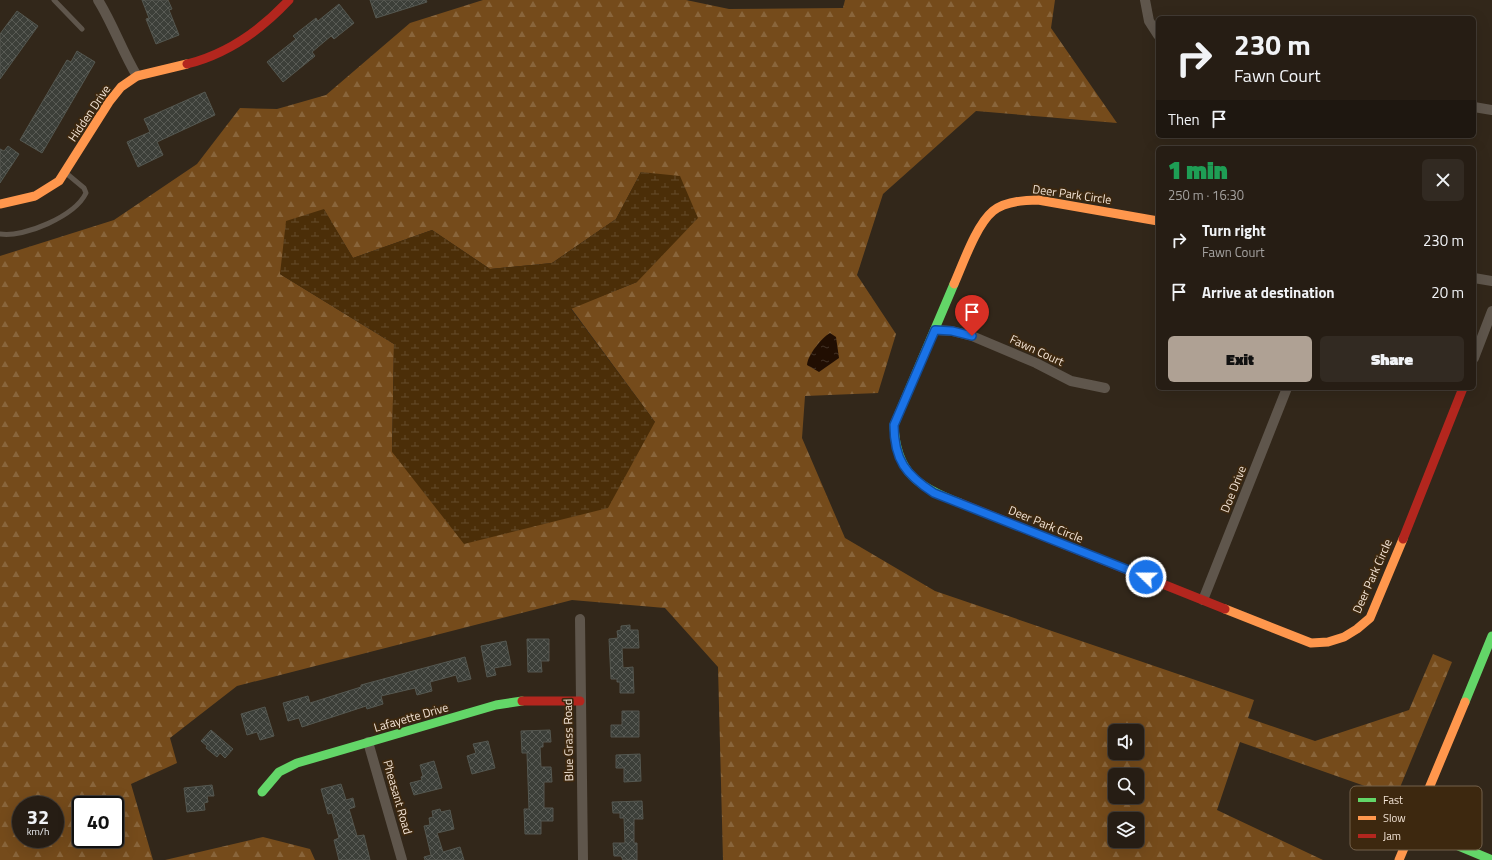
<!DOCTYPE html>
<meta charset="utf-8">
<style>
:root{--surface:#261d14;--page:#322a22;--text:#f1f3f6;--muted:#a4a2a0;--line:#423b34;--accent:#afa194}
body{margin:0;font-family:"Titillium Web",sans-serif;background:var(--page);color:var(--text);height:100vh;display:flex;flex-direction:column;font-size:15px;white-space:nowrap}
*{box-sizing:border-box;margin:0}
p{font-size:13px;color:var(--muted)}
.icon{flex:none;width:22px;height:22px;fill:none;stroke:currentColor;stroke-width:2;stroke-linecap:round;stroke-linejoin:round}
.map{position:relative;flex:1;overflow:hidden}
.sheet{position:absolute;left:1156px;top:146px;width:320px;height:244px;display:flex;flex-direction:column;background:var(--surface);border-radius:6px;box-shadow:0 4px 16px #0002,0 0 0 1px var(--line)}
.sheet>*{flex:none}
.top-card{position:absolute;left:1156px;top:16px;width:320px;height:122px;border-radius:6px;box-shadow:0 4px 16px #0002,0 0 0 1px var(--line);background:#261d14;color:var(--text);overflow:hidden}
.buttons{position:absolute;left:1108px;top:724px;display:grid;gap:8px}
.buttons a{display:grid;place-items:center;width:36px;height:36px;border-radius:6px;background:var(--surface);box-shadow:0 4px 16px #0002,0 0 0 1px var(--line);font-size:20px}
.speed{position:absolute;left:12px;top:796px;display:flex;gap:8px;font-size:20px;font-weight:700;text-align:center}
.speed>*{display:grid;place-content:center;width:52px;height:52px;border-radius:50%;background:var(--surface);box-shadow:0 4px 16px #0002,0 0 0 1px var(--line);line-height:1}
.speed small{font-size:10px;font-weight:400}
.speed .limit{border:2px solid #111;border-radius:6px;background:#fff;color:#111}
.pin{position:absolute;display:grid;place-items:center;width:34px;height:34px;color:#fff;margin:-41px -17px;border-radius:50% 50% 50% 0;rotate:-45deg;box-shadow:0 0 4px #0007}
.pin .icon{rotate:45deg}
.me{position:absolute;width:44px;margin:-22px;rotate:292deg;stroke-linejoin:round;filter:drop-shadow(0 0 3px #0008)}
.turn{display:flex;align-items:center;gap:14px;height:84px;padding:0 12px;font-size:18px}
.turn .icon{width:52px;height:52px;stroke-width:2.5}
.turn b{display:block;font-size:28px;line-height:34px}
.then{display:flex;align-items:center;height:38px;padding:0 12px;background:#0003;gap:8px;font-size:15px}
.round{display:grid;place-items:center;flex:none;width:42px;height:42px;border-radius:6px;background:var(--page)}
.summary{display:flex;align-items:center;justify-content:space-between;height:68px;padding:0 12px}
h1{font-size:24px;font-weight:800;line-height:30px;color:#1e9e55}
.button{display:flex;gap:8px;margin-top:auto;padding:8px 12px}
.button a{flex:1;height:46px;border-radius:6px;background:var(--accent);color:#111;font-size:16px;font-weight:800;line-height:46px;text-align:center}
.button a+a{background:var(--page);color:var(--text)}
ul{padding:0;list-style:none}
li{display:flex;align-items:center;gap:12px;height:52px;padding:0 12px}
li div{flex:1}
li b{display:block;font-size:15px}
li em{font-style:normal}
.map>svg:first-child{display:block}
</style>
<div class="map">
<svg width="1492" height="860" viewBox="0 0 1492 860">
<defs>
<pattern id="forest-firs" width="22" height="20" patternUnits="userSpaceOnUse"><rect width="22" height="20" fill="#754b1b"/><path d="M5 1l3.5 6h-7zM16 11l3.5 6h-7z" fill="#89653b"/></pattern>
<pattern id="wetland-marsh" width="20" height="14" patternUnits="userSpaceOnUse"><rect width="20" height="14" fill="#4b2e08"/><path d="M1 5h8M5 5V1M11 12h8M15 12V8" fill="none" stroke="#654c2b"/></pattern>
<pattern id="water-ripples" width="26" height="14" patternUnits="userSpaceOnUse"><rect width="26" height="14" fill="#210e02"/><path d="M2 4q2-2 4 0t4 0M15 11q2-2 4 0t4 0" fill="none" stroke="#423126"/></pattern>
<pattern id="building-cross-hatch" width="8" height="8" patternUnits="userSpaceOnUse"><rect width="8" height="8" fill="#3c3f39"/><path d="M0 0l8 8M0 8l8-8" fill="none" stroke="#595b55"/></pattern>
</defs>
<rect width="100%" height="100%" fill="#32271a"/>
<g fill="url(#forest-firs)" fill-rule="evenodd">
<path d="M483,0H686L729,9L843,8L845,0H1055L1051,28L1117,123L976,111L883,194L857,275L896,334L878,393L805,396L802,438L845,538L935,591L1254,700L1248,718L1315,741L1409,710L1433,654L1452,662L1396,797L1240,742L1217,810L1323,860H723L718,667L665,608L572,600L237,686L170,738L177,763L131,784L153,860H0V256L114,220L197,164L240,108L277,109L326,95L410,23ZM641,172L637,282L571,308L655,422L392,452L394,344L280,274L324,210L353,258L432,230L490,269L552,263L616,219ZM1115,731H1137V753H1115ZM1115,775H1137V797H1115ZM21,805H55V839H21ZM81,805H115V839H81ZM1115,819H1137V841H1115Z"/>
<polygon points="263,837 310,849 315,860 165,860"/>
</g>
<polygon fill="url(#wetland-marsh)" points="641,172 680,176 698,218 637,282 571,309 655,422 608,508 464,544 392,452 394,344 280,274 286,221 324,209 353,258 432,230 490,269 552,263 616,219"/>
<path fill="url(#water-ripples)" d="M830,333L836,337L839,358L819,372L807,365C807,356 822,337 830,333Z"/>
<g fill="url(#building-cross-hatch)" stroke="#545750">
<polygon points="142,0 168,0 172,9 169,10 179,35 156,44 146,19 149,18"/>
<polygon points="370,0 426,0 427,2 376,18"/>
<polygon points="339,4 354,23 334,39 331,36 312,52 315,56 283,82 267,62 296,39 293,36 316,18 318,21"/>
<polygon points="17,11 38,26 0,79 0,34"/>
<polygon points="77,51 95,62 42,153 20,140 67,60 71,62"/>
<polygon points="205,92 215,115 157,142 163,155 138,167 127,142 150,132 144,119"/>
<polygon points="8,146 19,154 0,183 0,149 4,151"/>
<polygon points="630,625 630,630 638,630 639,648 622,648 623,668 633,667 634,693 620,693 620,682 617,682 617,679 611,679 609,639 618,638 617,631 621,630 621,626"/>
<polygon points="527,639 549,639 549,661 541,661 542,672 528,672"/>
<polygon points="506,641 511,665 494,668 496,675 487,677 481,646"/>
<polygon points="465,657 471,679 458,682 456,675 430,682 432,691 417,695 415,688 381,696 383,704 367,709 366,706 302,727 299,718 288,721 283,703 308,696 310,703 361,687 361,685"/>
<polygon points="265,707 274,736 260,740 257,732 247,735 241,714"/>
<polygon points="622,711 639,711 639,737 611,737 611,725 622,725"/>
<polygon points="211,730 233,749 225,758 220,753 217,757 206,748 207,746 201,741"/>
<polygon points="550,730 551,742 543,742 543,747 540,747 541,767 551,767 552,782 544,782 544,808 553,808 553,821 541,821 541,834 525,834 524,809 529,809 527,753 522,753 521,731"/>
<polygon points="488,741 495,768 472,774 467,756 476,753 473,744"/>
<polygon points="640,754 641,781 624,782 624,768 616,768 616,755"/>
<polygon points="434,761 442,788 414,795 410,783 422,780 421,777 423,776 420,765"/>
<polygon points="341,784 346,800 353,798 355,807 349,809 357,836 364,835 370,860 339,860 334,840 339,838 332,813 328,814 321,789"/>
<polygon points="212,785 214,796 207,796 208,802 204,803 205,810 187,812 184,788"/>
<polygon points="642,801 643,819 634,819 634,843 637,843 637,860 623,860 621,856 614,856 613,843 625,843 624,818 620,818 620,813 613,813 612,802"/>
<polygon points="440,809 441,812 450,810 454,829 437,833 443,852 460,847 464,860 425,860 424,857 431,855 424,826 430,825 429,818 433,817 432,811"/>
</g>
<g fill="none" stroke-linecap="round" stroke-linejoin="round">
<g stroke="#5f564c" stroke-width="5">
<polyline points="54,0 82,29"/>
<path d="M0,234C24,238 75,216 86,193L84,188L66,173"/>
</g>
<g stroke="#5f564c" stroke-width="10">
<path d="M98,0C113,24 122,51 137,76"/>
<polyline points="1145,0 1149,21 1158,35"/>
<polyline points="1474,107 1492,110"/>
<polyline points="1474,278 1492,281"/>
<polyline points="935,330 952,331 972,336 1036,363 1071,381 1105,388"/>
<polyline points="1474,358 1492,311"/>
<polyline points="1203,600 1287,388"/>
<polyline points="580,619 583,860"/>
<polyline points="368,742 402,860"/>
</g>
<g stroke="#63d668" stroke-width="9">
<path d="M954,284L894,425C896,473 918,487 960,503"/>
<polyline points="1465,702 1492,636"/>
<polyline points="262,792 279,772 297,763 496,705 522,701"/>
<polyline points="1413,827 1492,860"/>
</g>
<g stroke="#ff974d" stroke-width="9">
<polyline points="0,204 35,196 59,181 109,102 121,87 137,76 187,64"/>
<path d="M954,284C963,264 976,225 993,211C1004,202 1024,200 1038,200L1158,221"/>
<polyline points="1225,609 1311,643 1328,642 1344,637 1357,629 1370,618 1403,539"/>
<polyline points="1399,860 1465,702"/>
</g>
<g stroke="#b3261e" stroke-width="9">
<path d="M187,64C227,54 261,30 289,0"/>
<polyline points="960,503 1225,609"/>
<polyline points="1403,539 1463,388"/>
<polyline points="522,701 580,701"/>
</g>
</g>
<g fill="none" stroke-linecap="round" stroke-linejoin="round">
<g stroke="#114b97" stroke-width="10">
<path id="route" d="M972,336L952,331L935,330L894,425C894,460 906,475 934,493L1146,577"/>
</g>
<use href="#route" stroke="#1a73e8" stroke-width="7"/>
</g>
<g text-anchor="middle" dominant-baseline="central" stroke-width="3.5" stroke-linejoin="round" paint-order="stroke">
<g font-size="12" fill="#f2e3d5" stroke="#3d280f">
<text transform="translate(89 113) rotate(-56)">Hidden Drive</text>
<text transform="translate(1072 194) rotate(8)">Deer Park Circle</text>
<text transform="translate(1037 350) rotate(25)">Fawn Court</text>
<text transform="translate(1233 489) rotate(-68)">Doe Drive</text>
<text transform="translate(1046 524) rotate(22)">Deer Park Circle</text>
<text transform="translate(1372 576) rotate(-66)">Deer Park Circle</text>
<text transform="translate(411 717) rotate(-16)">Lafayette Drive</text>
<text transform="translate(568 740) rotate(-91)">Blue Grass Road</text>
<text transform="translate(398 797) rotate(74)">Pheasant Road</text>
</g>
</g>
<rect x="1350" y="786" width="132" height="64" rx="6" fill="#3d280f" stroke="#73604a" stroke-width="1"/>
<rect x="1358" y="798" width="18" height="4" fill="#63d668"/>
<rect x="1358" y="816" width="18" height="4" fill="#ff974d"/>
<rect x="1358" y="834" width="18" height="4" fill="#b3261e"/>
<g font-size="11" fill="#f2e3d5">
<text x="1383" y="804">Fast</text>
<text x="1383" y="822">Slow</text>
<text x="1383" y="840">Jam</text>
</g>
</svg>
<div class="buttons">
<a><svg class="icon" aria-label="sound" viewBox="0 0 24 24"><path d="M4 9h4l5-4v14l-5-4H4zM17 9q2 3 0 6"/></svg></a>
<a><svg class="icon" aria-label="search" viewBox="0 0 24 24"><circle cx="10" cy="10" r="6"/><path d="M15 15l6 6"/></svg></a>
<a><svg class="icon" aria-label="layers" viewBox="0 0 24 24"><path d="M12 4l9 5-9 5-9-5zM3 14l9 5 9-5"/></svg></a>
</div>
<div class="speed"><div>32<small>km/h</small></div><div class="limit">40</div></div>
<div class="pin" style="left:972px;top:336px;background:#d93025"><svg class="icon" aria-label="arrive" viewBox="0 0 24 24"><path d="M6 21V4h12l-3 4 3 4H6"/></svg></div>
<svg class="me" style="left:1146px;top:577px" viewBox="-20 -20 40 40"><circle r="17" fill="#1a73e8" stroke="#fff" stroke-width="3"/><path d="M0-11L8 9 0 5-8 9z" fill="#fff"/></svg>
<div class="top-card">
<div class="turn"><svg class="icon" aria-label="right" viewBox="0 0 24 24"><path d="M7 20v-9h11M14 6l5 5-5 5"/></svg><div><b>230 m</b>Fawn Court</div></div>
<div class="then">Then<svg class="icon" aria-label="arrive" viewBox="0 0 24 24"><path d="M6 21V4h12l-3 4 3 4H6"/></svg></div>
</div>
<section class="sheet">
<div class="summary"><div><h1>1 min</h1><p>250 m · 16:30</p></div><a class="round"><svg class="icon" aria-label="close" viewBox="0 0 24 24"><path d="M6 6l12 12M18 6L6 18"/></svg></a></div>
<ul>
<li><svg class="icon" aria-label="right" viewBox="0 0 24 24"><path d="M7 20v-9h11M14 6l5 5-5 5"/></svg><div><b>Turn right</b><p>Fawn Court</p></div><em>230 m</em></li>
<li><svg class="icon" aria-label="arrive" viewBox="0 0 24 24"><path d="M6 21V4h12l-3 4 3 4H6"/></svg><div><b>Arrive at destination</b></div><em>20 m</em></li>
</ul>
<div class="button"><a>Exit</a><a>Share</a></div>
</section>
</div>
